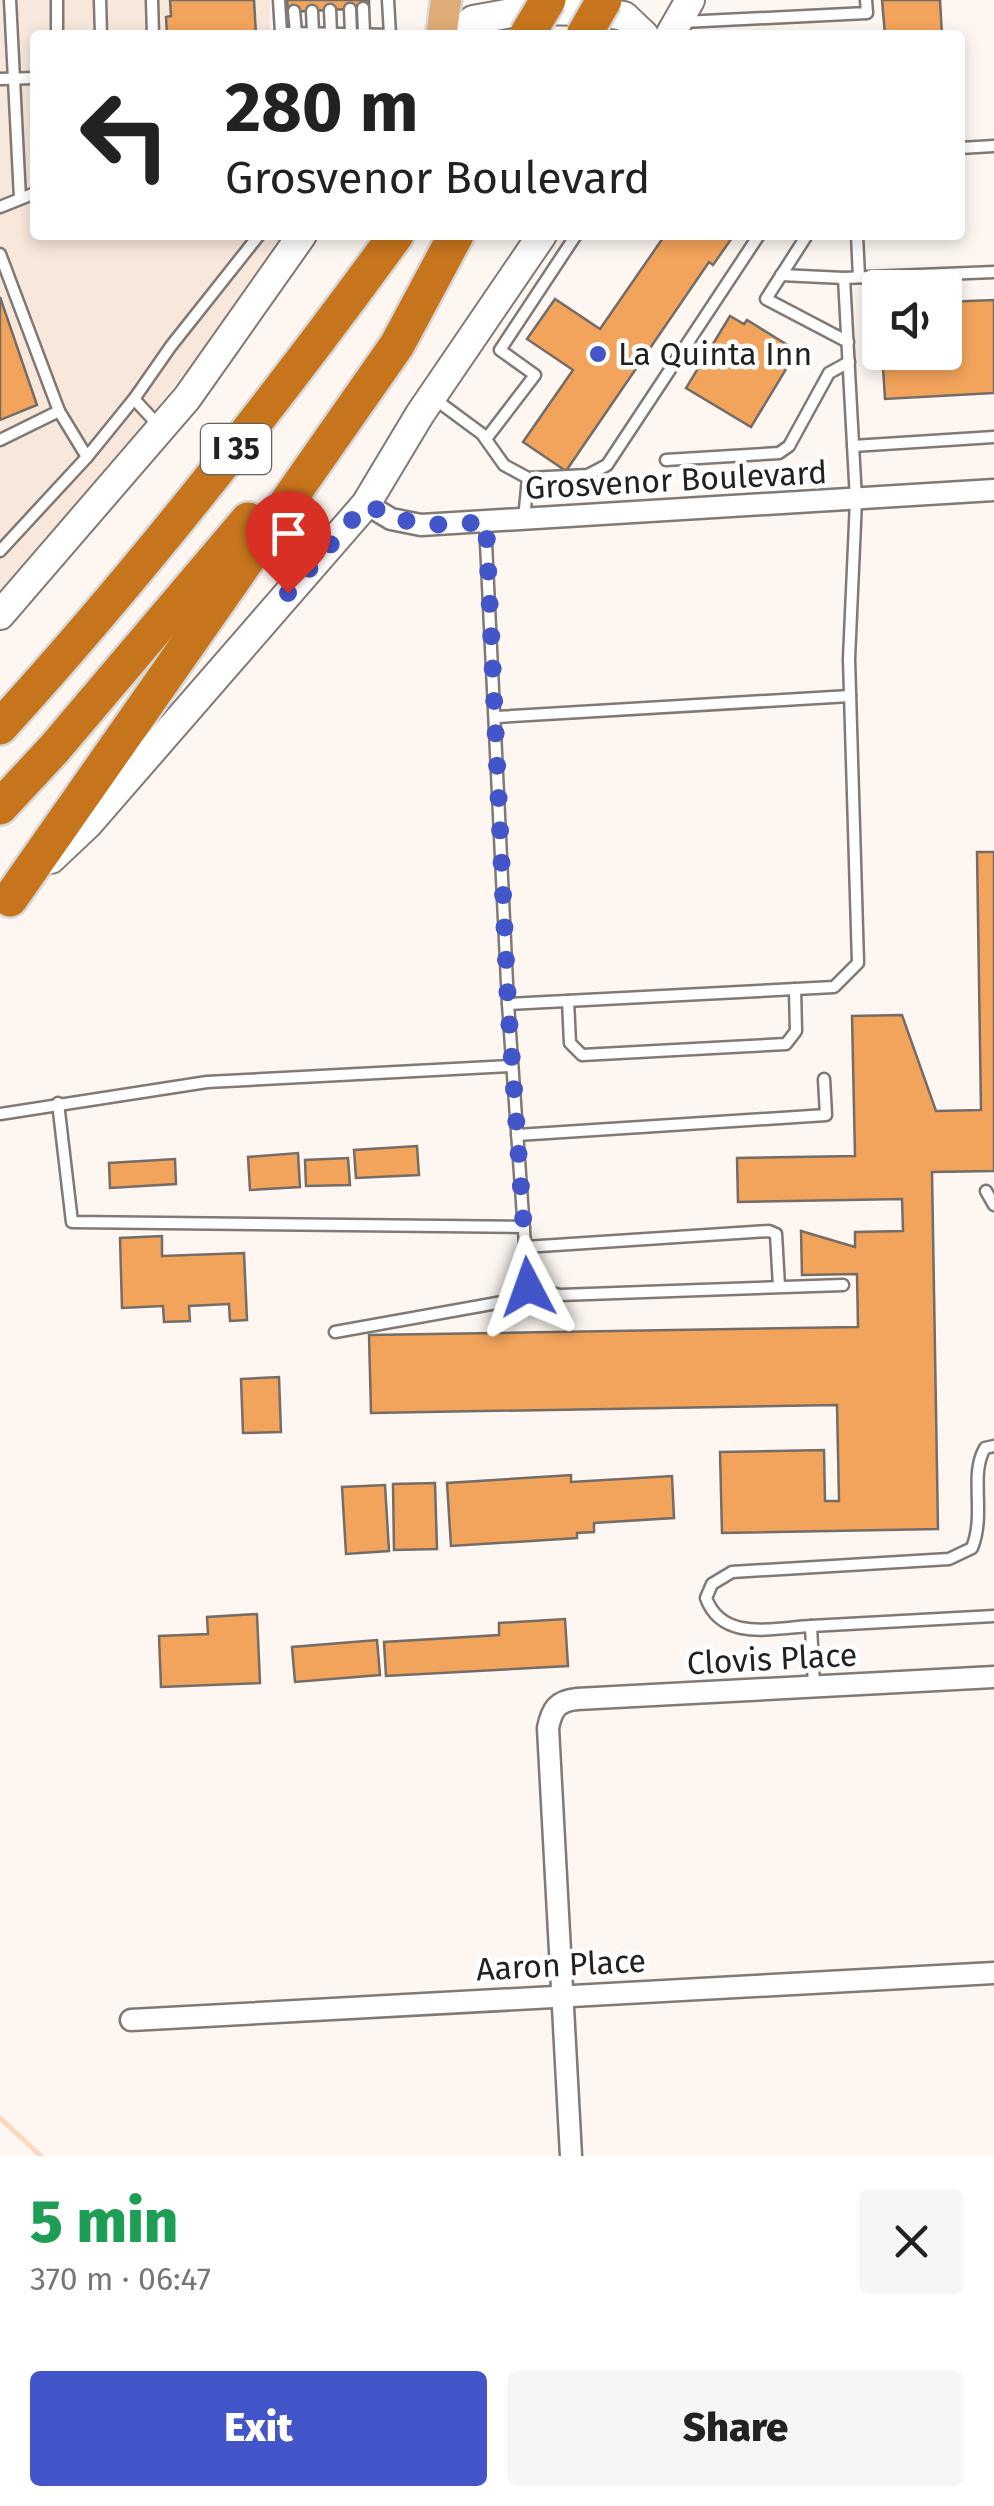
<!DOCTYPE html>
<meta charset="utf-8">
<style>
:root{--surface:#fff;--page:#f6f6f6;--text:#222;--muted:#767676;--accent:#4255c9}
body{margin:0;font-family:"Fira Sans",sans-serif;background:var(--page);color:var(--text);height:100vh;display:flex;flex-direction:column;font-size:38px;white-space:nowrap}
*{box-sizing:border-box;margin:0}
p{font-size:32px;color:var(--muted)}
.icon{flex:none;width:55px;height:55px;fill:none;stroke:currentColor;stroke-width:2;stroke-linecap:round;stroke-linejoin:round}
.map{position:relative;height:2156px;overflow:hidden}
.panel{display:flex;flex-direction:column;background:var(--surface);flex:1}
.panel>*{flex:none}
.hud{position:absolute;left:30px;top:30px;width:935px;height:210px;border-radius:10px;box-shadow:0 5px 15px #0003;background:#fff;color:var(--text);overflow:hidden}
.controls{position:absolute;left:862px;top:270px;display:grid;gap:20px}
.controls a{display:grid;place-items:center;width:100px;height:100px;border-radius:10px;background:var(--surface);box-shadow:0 5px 15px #0003;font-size:50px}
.pin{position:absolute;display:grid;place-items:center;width:85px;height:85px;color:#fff;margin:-102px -42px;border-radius:50% 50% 50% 0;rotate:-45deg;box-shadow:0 0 10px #0007}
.pin .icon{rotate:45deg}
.me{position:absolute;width:110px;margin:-55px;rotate:356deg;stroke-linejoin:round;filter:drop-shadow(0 0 8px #0008)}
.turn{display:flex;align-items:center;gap:35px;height:210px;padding:0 30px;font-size:45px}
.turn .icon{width:130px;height:130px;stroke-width:2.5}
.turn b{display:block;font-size:70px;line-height:85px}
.round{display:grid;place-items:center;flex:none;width:105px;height:105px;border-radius:10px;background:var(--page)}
.summary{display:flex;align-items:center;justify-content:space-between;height:170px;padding:0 30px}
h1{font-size:60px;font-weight:800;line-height:75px;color:#1e9e55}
.button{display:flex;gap:20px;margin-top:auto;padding:20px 30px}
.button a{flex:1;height:115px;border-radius:10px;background:var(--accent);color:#fff;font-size:40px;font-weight:800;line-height:115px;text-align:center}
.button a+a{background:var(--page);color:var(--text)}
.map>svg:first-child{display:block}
</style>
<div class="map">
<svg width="994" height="2156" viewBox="0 0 994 2156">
<rect width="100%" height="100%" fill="#fef7f1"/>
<polygon fill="#f8e8db" points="0,0 270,0 270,35 35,35 35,235 278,235 286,242 126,448 0,604"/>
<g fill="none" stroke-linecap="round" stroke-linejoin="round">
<polyline stroke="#fad9be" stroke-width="5" points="0,2118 41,2156"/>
</g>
<g fill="#f3a45c" stroke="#746c66" stroke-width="2.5">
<polygon points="170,0 254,0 256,35 167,35 166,17 171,16"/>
<polygon points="287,0 369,0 369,8 288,12"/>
<polygon points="882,0 940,0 942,35 885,35"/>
<polygon points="665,235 734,235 713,265 709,262 566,471 523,442 573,370 527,339 555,299 600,329"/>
<polygon points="0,297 37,405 0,420"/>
<polygon points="994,300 994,393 885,399 882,352 945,352 945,302"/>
<polygon points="730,316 744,324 747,320 786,344 782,349 794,356 751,427 686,388"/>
<polygon points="977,852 994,852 994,1171 932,1172 938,1529 722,1533 720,1452 824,1450 825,1501 839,1501 837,1405 371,1413 369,1335 858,1327 857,1274 802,1275 801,1231 855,1247 855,1232 903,1231 902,1199 738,1202 737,1158 855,1156 852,1016 902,1015 936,1111 981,1110"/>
<polygon points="417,1146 419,1175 356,1178 354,1150"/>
<polygon points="298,1153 300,1187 250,1190 248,1157"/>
<polygon points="348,1158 350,1185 306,1186 305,1160"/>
<polygon points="175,1159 176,1184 110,1188 109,1163"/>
<polygon points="162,1236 162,1256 244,1253 247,1320 230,1321 229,1304 189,1306 190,1321 164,1322 163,1306 122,1308 120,1238"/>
<polygon points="279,1377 281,1432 243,1433 241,1379"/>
<polygon points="571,1475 571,1482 672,1476 674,1518 594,1523 594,1532 577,1533 577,1538 451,1546 447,1483"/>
<polygon points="435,1483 437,1549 394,1550 393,1484"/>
<polygon points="385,1485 389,1551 346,1554 342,1487"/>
<polygon points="257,1614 260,1683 161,1687 159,1636 208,1634 207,1617"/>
<polygon points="565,1619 568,1666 386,1676 384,1642 499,1635 499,1623"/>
<polygon points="377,1640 380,1675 295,1682 292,1647"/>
</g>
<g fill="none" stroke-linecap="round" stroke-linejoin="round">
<g stroke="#817973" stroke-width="15">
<g id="service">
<polyline points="10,0 20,198"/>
<polyline points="57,0 57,35"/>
<polyline points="100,0 101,35"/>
<polyline points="152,0 153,35"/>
<polyline points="279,0 281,33 296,33"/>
<polyline points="388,0 390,35"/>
<polyline points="363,8 364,33"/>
<polyline points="350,9 351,33"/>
<polyline points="330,10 331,33"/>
<polyline points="294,11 296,33 391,35"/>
<polyline points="312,11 313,33"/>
<polyline points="683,22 867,13 866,0"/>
<polyline points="0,79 35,78"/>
<polyline points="960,148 994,146"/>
<polyline points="0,207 35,193"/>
<polyline points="807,235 766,299 848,342"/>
<polyline points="857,235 859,277"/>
<polyline points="0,254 59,411 87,457 134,399 160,427"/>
<polyline points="781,275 844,278"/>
<polyline points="432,397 482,434 504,465 528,478"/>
<polyline points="134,399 171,346 259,235"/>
<polyline points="486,439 535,375 500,350 576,235"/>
<polyline points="0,440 59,411"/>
<polyline points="853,446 994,437"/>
<polyline points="666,460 779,453 789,446 829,373 849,362"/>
<polyline points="524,519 528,478 588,475 607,465 759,235"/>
<polyline points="0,551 87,457"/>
<polyline points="497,717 850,696"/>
<polyline points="568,1001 570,1043 582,1055 786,1044 796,1031 795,989"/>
<polyline points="508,1004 834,987 858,963 849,659 856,500 844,278 994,272"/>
<polyline points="58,1103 72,1222 524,1227"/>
<polyline points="0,1114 207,1082 512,1066"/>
<polyline points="517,1135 826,1115 824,1079"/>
<polyline points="986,1191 994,1205"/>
<polyline points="525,1247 769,1231 776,1234 779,1286"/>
<polyline points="528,1287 560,1295 843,1285"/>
<polyline points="335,1332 508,1301 528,1287 508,1004 485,522"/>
<path d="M811,1626C773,1628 722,1642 706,1598L712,1584L732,1572L949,1559L972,1548C986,1513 969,1475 985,1448L994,1446"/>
<polyline points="814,1686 811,1626 994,1616"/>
</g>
</g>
<g stroke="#817973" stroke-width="25">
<g id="minor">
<polyline points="366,504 391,519 421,525 994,490"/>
<polyline points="131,2020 994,1973"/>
<path d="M571,2156L548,1728C552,1709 557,1701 577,1699L994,1677"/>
</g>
</g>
<g stroke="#817973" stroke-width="32">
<g id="secondary">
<polyline points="456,35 473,20 528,10 593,11 624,16 644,35"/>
<polyline points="670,35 690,0"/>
<polyline points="0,615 187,398 302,235"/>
<polyline points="51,859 88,824 366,504 420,414 542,235"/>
</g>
</g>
<g stroke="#d7d7d6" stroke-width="35">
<polyline id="primary" points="442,31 446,0"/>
</g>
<g stroke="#d7d7d6" stroke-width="40">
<g id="motorway">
<path d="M0,727C142,571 272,405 396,235"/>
<polyline points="0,807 54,749 248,520"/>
<polyline points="10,899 397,345 456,235"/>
</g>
</g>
<use href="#service" stroke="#fff" stroke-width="10"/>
<use href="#minor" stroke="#fff" stroke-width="20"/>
<use href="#secondary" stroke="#fff" stroke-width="28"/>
<use href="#primary" stroke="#ddac77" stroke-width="30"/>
<use href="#motorway" stroke="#c7751d" stroke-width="35"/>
<g stroke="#d7d7d6" stroke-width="40" stroke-linecap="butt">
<g id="motorway-bridge">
<polyline points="527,35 548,0"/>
<polyline points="584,35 604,0"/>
</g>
</g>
<use href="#motorway-bridge" stroke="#c7751d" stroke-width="35"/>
</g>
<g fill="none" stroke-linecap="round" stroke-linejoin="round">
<path stroke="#4255c9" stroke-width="18" stroke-dasharray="0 32.4" d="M288,593L366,504C416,530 431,525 486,522L508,1004L528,1287"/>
</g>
<circle fill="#4255c9" stroke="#fff" stroke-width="4" cx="598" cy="354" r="10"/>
<g text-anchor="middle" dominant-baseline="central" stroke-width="9" stroke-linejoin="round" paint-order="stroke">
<rect fill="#fff" stroke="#656361" stroke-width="2.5" x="201" y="424" width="70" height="50" rx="8"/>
<g font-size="30" font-weight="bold" fill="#23201d">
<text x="236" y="449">I 35</text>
</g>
<g font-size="32" fill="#23201d" stroke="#fff" text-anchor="start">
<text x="618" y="354">La Quinta Inn</text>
</g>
<g font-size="32" fill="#23201d" stroke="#fff">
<text transform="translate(676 480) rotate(-3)">Grosvenor Boulevard</text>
<text transform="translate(772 1659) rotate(-3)">Clovis Place</text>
<text transform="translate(561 1965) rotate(-3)">Aaron Place</text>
</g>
</g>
</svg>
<div class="controls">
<a><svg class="icon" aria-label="sound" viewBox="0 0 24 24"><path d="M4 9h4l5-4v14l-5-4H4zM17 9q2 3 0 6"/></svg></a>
</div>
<div class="pin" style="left:288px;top:593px;background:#d93025"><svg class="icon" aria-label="arrive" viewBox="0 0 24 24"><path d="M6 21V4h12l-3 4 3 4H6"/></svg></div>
<svg class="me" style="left:528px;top:1287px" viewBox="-20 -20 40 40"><path d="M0-17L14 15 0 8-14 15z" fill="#4255c9" stroke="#fff" stroke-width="4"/></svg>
<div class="hud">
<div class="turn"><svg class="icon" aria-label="left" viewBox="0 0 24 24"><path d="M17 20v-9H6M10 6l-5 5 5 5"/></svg><div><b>280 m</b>Grosvenor Boulevard</div></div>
</div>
</div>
<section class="panel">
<div class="summary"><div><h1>5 min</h1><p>370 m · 06:47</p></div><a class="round"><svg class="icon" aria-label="close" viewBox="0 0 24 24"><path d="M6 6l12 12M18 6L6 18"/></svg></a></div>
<div class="button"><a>Exit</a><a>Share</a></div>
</section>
